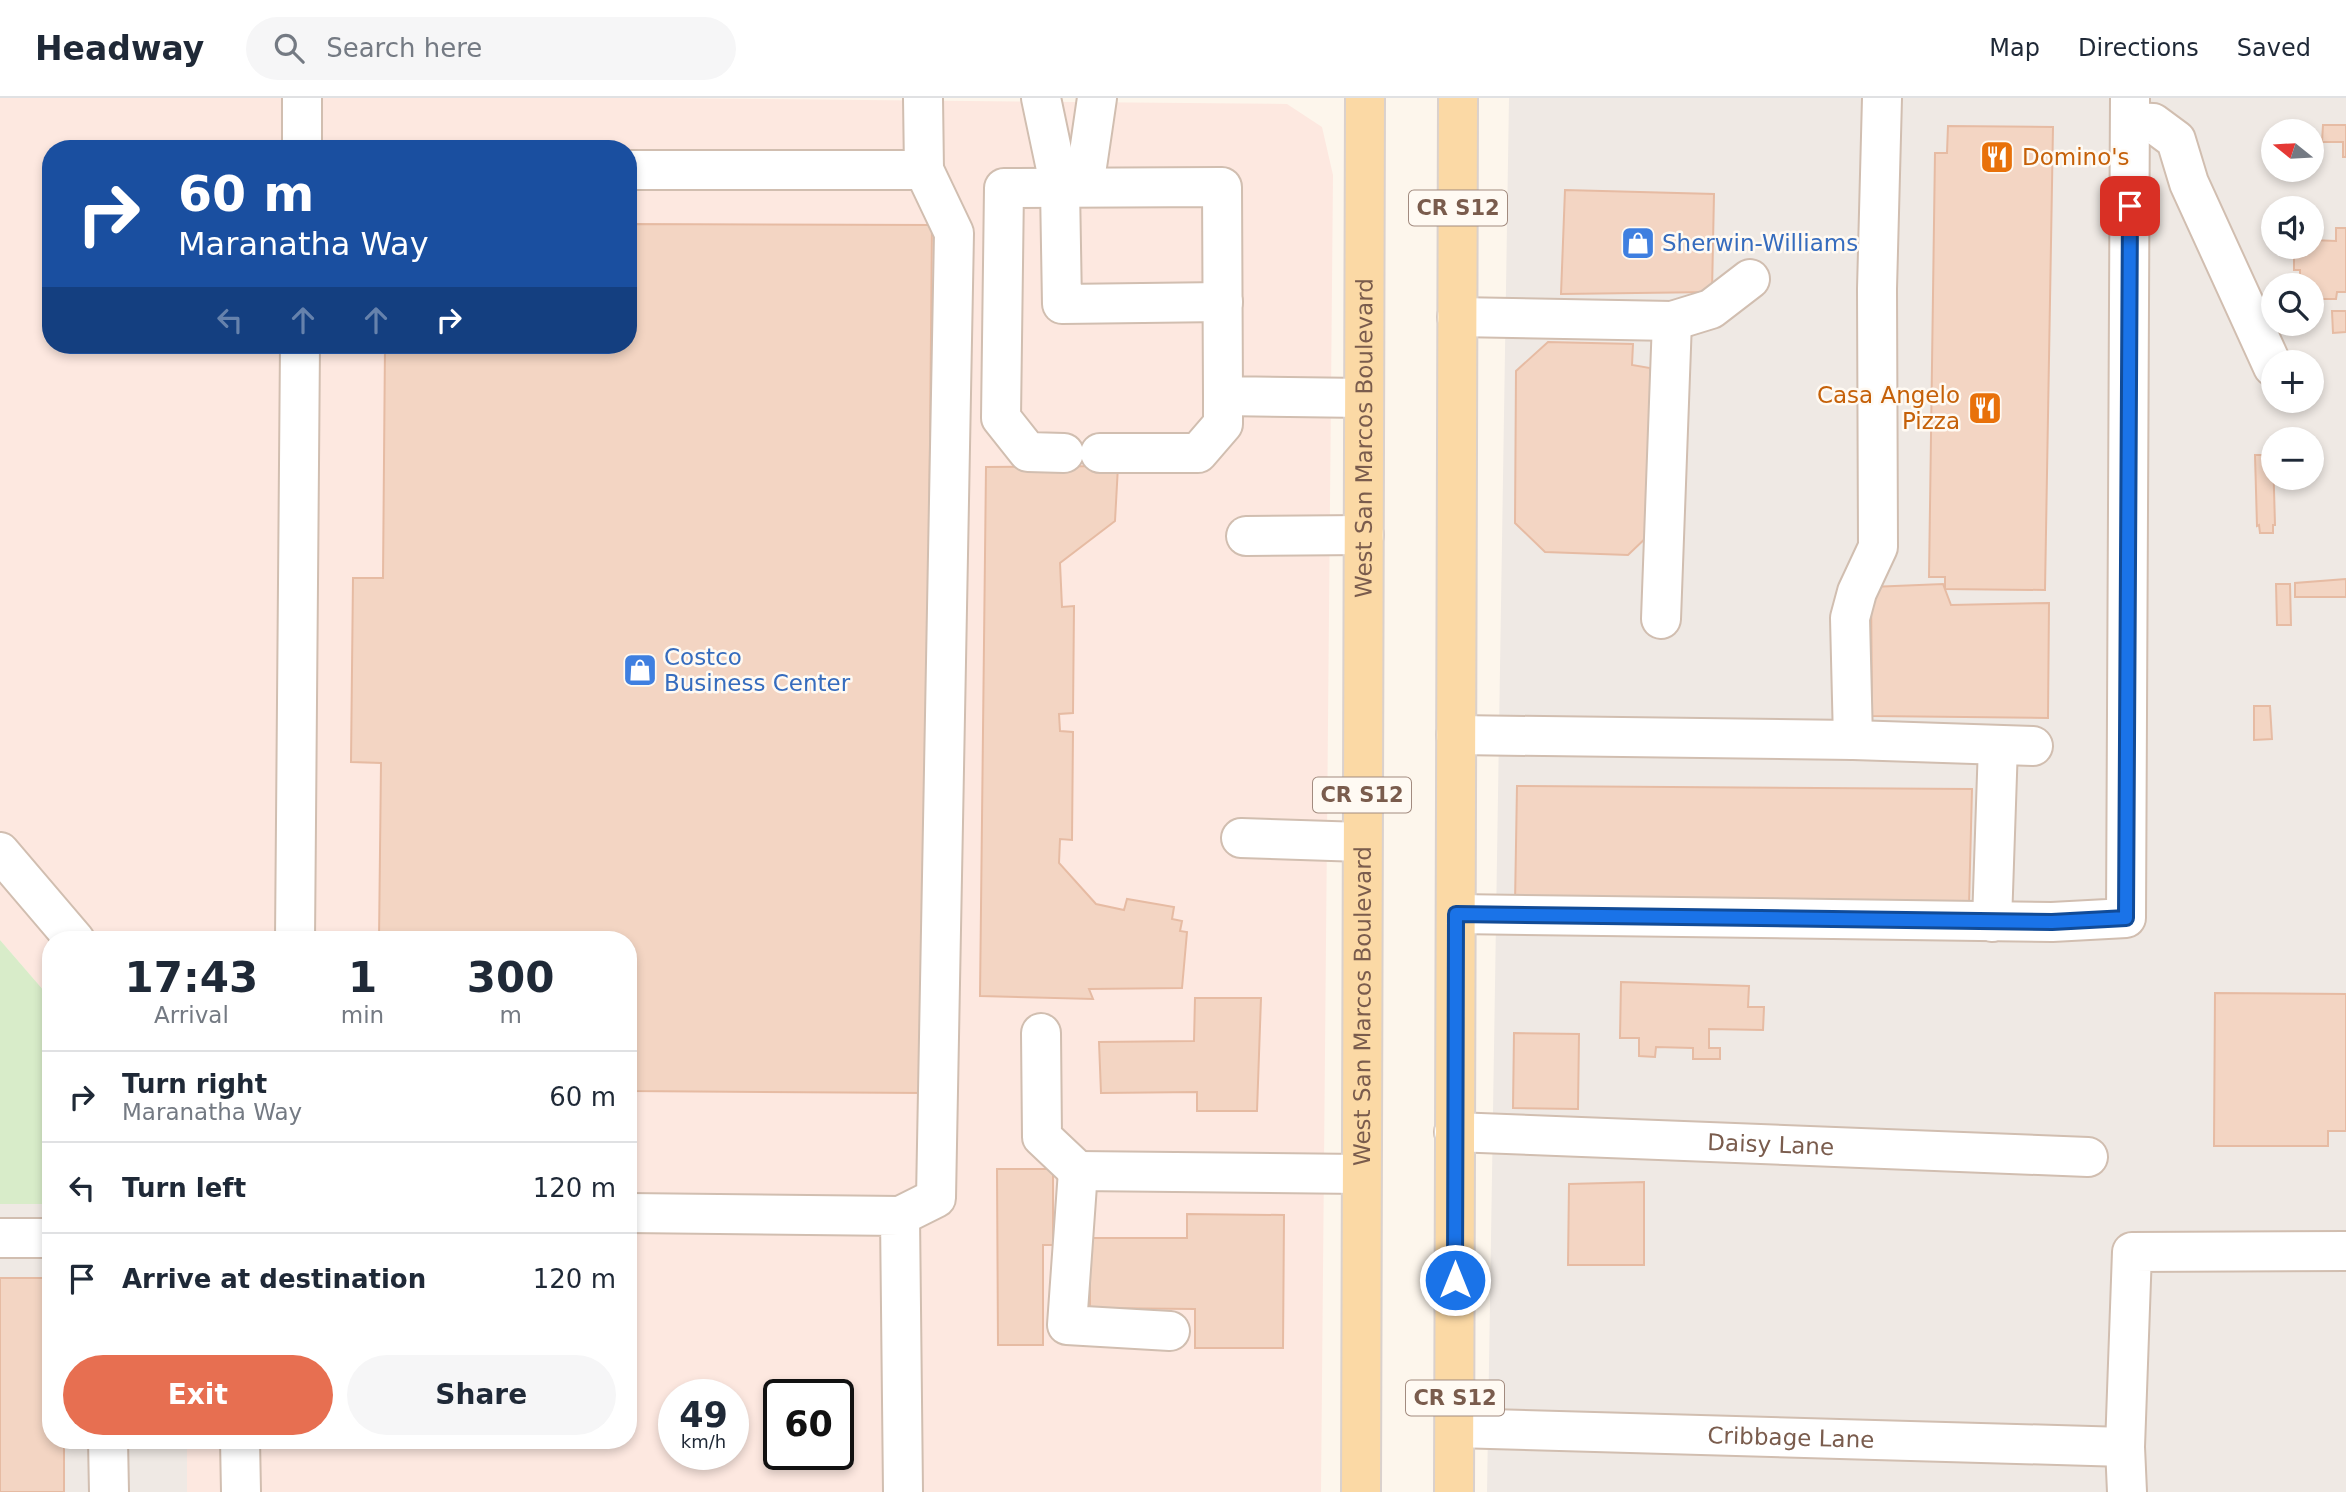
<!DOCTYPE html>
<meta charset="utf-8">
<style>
:root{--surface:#fff;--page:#f6f6f7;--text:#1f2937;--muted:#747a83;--line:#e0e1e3;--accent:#e76f51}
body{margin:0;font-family:"DejaVu Sans",sans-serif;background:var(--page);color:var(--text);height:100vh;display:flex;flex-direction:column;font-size:26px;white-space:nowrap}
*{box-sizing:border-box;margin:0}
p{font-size:23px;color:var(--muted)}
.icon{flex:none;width:38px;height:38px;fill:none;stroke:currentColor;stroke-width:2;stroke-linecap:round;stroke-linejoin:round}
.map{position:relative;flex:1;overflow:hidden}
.side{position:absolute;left:42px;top:833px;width:595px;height:518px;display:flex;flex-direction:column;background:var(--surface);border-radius:28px;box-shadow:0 4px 10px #0003}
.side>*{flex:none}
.top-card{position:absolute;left:42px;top:42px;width:595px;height:214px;border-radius:28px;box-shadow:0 4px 10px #0003;background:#1a4fa0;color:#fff;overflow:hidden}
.needle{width:46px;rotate:288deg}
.fabs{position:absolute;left:2261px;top:21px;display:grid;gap:14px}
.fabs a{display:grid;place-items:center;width:63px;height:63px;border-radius:50%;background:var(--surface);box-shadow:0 4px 10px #0003;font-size:35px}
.speed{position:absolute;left:658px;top:1281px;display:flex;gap:14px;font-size:35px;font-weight:700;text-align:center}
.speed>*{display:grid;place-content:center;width:91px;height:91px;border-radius:50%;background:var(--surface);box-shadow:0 4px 10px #0003;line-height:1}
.speed small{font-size:18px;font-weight:400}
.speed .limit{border:4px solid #111;border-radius:10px;background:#fff;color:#111}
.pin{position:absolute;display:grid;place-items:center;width:60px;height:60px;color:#fff;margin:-30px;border-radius:14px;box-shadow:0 4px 10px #0006}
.me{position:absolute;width:77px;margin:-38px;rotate:0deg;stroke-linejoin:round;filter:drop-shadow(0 0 5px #0008)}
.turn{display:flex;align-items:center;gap:24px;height:147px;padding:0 21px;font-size:32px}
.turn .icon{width:91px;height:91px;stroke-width:2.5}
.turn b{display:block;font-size:49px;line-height:60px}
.lanes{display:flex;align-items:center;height:66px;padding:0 21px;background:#0003;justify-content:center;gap:35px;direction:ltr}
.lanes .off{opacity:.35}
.eta{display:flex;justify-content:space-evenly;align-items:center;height:119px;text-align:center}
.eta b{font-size:42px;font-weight:700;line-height:49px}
.cta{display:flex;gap:14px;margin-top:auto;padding:14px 21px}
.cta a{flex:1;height:80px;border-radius:42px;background:var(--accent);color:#fff;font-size:28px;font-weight:700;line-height:80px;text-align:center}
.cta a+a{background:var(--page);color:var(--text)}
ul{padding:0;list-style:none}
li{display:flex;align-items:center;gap:21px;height:91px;padding:0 21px;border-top:2px solid var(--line)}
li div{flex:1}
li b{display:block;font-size:26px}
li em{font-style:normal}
header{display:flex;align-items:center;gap:42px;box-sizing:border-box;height:98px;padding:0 35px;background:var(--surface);border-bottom:2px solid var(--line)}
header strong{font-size:33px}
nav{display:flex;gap:38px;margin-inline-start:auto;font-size:24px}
.search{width:490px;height:63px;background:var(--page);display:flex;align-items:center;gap:18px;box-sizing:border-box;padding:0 24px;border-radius:38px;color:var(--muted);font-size:26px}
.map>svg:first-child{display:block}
</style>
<header>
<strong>Headway</strong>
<div class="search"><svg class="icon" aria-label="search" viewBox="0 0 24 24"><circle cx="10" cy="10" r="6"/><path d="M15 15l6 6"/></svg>Search here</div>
<nav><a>Map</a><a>Directions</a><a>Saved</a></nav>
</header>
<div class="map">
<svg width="2346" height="1394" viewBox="0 0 2346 1394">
<rect width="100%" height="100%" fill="#fdf6ec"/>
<path fill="#fde8e0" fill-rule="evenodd" d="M0,0H661L1287,6L1322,29L1333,77L1321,1394H187V1342H628V842H51V901L0,842ZM51,51H628V247H51ZM674,1297H733V1356H674ZM779,1297H838V1356H779Z"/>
<g fill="#efe9e4" fill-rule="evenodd">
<path d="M1509,0H2346V1394H1487ZM2273,33H2312V72H2273ZM2273,110H2312V149H2273ZM2273,187H2312V226H2273ZM2273,264H2312V303H2273ZM2273,341H2312V380H2273Z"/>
<polygon points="0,1106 51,1106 51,1342 187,1342 187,1394 0,1394"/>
</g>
<polygon fill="#d8ecc9" points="0,842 51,901 51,1106 0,1106"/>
<g fill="#f3d5c3" stroke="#e6bba3" stroke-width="2">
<polygon points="2323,27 2346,27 2346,59 2343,59 2343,44 2322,44"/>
<polygon points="1948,28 2053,29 2045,492 1945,491 1945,479 1929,479 1935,55 1947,55"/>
<polygon points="1565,92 1714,96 1712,194 1561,196"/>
<polygon points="628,126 932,127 924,995 628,993 628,842 379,842 381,665 351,664 353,480 383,480 385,247 628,247"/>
<polygon points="2336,130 2346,130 2346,194 2337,194 2336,201 2312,201 2312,187 2300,186 2300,172 2294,172 2294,149 2312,149 2312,142 2336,143"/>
<polygon points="2332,213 2346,213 2346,234 2333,235"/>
<polygon points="1548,244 1633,246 1632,267 1650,270 1652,434 1628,457 1545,454 1515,425 1516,273"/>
<polygon points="2255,357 2273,357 2275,427 2273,427 2273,435 2260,435 2259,427 2257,428"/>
<polygon points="1118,368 1115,423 1060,465 1062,509 1074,508 1073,615 1059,616 1060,633 1073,634 1072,742 1060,741 1059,765 1096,806 1124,812 1127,801 1174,809 1172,821 1182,823 1180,833 1187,834 1182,890 1089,891 1093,901 980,898 986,369"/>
<polygon points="2346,481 2346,499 2295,499 2295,485"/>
<polygon points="1943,486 1951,507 2049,505 2048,620 1872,618 1871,489"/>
<polygon points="2276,486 2290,486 2291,527 2277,527"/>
<polygon points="2254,608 2270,608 2272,641 2254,642"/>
<polygon points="1517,688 1972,691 1969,808 1515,806"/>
<polygon points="1621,884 1749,888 1748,909 1764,909 1763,932 1709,931 1709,950 1720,950 1720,961 1693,961 1693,950 1656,949 1655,959 1639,958 1639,940 1620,940"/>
<polygon points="2215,895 2346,896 2346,1033 2328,1033 2328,1048 2214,1048"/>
<polygon points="1195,900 1261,900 1257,1013 1197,1013 1197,994 1101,995 1099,944 1194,943"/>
<polygon points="1514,935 1579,936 1578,1011 1513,1010"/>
<polygon points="997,1071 1053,1071 1053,1147 1043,1147 1043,1247 998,1247"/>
<polygon points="1644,1084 1644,1167 1568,1167 1569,1086"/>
<polygon points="1187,1116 1284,1117 1283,1250 1195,1250 1195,1211 1090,1210 1090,1140 1187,1140"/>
<polygon points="0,1180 51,1180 51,1342 64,1342 64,1394 0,1394"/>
</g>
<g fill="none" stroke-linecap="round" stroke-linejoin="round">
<g stroke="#d1beb0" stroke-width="42">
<g id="minor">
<polyline points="1041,0 1060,90 1062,206 1223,204"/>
<polyline points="2130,24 2153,25 2176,42 2189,85 2273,269"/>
<polyline points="302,51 302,0"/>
<polyline points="628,72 924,72 923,0"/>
<polyline points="1084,89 1097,0"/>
<polyline points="1457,219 1672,223 1711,211 1750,181"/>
<polyline points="1064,355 1028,354 1001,320 1004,90 1222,89 1223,298 1364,300"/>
<polyline points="1100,355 1198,355 1223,326 1223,298"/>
<polyline points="1246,438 1364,437"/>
<polyline points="1661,521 1672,223"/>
<polyline points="1456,637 1853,642 2033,648"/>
<polyline points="1853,642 1850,520 1857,494 1878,449 1877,191 1882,0"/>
<polyline points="1241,740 1362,744"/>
<polyline points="0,754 75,842"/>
<polyline points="1456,816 2052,824 2126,820 2130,0"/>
<polyline points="1992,824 1998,647"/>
<polyline points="295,842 300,247"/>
<polyline points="1041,935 1042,1039 1078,1073"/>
<path id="s1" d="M1454,1034L2088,1059"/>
<polyline points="628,1115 900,1118 903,1394"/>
<polyline points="900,1118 936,1100 954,135 924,72"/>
<polyline points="0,1140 51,1140"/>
<polyline points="1170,1233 1067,1227 1078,1073 1361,1076"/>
<path id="s2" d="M1455,1330L2125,1349"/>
<polyline points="108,1342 109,1394"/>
<polyline points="240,1342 241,1394"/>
<polyline points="2127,1394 2125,1349 2132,1154 2346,1153"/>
</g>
</g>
<g stroke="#dad1cd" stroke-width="42">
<g id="major">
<path id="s3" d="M1361,1394L1365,0"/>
<polyline points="1454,1394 1458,0"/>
</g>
</g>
<use href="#minor" stroke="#fff" stroke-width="38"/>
<use href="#major" stroke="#fbd9a5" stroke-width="38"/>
</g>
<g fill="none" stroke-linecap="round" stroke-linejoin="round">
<g stroke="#114b97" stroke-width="18">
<polyline id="route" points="1455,1182 1456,816 2052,824 2126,820 2130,108"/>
</g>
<use href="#route" stroke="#1a73e8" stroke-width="12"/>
</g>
<defs>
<g id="restaurant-square" transform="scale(1.75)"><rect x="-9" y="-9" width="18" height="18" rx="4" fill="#e8710a" stroke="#fffaf3"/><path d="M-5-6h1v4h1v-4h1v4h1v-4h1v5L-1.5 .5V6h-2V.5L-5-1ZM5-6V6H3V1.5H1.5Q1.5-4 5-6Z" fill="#fff"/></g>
<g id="shop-square" transform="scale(1.75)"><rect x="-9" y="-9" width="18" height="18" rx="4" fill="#3f7fe0" stroke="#fffaf3"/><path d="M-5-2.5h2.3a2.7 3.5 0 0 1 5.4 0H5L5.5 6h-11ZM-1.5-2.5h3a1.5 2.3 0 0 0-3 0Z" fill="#fff"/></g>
</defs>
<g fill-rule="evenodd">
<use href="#restaurant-square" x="1997" y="59"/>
<use href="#shop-square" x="1638" y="145"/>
<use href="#restaurant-square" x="1985" y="310"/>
<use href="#shop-square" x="640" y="572"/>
</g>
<g text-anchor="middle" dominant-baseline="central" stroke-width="5" stroke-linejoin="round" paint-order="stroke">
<g fill="#fffaf3" stroke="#a28b7f" stroke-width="2">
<rect x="1409" y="92.5" width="98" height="35" rx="5"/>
<rect x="1313" y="679.5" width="98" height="35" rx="5"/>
<rect x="1406" y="1282.5" width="98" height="35" rx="5"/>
</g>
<g font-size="21" font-weight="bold" fill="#7a5c4d">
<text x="1458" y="110">CR S12</text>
<text x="1362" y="697">CR S12</text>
<text x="1455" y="1300">CR S12</text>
</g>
<g font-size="23" fill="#c56008" stroke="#fffaf3" text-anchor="start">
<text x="2022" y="59">Domino's</text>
<text x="1960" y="297" text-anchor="end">Casa Angelo<tspan x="1960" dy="26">Pizza</tspan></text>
</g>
<g font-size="23" fill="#366cbe" stroke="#fffaf3" text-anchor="start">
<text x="1662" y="145">Sherwin-Williams</text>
<text x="664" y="559">Costco<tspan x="664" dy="26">Business Center</tspan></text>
</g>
<g font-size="23" fill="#7a5c4d" stroke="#fffaf3">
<text stroke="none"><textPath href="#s3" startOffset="1054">West San Marcos Boulevard</textPath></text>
<text stroke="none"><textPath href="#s3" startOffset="486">West San Marcos Boulevard</textPath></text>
<text stroke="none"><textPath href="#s1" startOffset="317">Daisy Lane</textPath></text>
<text stroke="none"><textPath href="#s2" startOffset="336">Cribbage Lane</textPath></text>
</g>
</g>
</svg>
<div class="fabs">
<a><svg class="needle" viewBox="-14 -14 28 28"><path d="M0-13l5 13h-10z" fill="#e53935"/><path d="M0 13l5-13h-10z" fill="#747a83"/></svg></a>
<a><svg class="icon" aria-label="sound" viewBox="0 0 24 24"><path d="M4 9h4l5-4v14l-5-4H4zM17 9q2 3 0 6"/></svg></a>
<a><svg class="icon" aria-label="search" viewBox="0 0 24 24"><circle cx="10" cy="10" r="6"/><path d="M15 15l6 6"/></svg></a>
<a>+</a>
<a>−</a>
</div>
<div class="speed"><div>49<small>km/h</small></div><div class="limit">60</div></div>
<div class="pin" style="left:2130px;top:108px;background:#d93025"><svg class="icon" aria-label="arrive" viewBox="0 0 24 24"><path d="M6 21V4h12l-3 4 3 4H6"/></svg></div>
<svg class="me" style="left:1455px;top:1182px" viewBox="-20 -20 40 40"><circle r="17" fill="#1a73e8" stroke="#fff" stroke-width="3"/><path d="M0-11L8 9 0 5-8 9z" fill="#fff"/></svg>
<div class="top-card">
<div class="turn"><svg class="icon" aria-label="right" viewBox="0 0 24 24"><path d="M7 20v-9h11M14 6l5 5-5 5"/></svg><div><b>60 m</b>Maranatha Way</div></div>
<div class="lanes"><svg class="icon off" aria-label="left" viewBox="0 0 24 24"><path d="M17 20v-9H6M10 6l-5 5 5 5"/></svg><svg class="icon off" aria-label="ahead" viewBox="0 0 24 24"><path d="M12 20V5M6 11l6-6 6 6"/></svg><svg class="icon off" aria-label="ahead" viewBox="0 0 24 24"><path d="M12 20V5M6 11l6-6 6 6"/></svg><svg class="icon" aria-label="right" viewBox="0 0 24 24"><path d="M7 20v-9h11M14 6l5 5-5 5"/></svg></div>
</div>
<section class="side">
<div class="eta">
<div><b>17:43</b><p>Arrival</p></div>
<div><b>1</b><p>min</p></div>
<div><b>300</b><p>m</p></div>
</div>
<ul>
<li><svg class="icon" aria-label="right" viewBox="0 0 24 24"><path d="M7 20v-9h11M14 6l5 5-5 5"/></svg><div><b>Turn right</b><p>Maranatha Way</p></div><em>60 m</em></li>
<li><svg class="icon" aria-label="left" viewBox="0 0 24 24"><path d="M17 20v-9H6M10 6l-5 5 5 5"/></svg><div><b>Turn left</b></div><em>120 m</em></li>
<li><svg class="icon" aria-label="arrive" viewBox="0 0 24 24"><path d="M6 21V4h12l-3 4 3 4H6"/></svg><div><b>Arrive at destination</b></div><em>120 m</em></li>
</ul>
<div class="cta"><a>Exit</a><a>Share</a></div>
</section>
</div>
